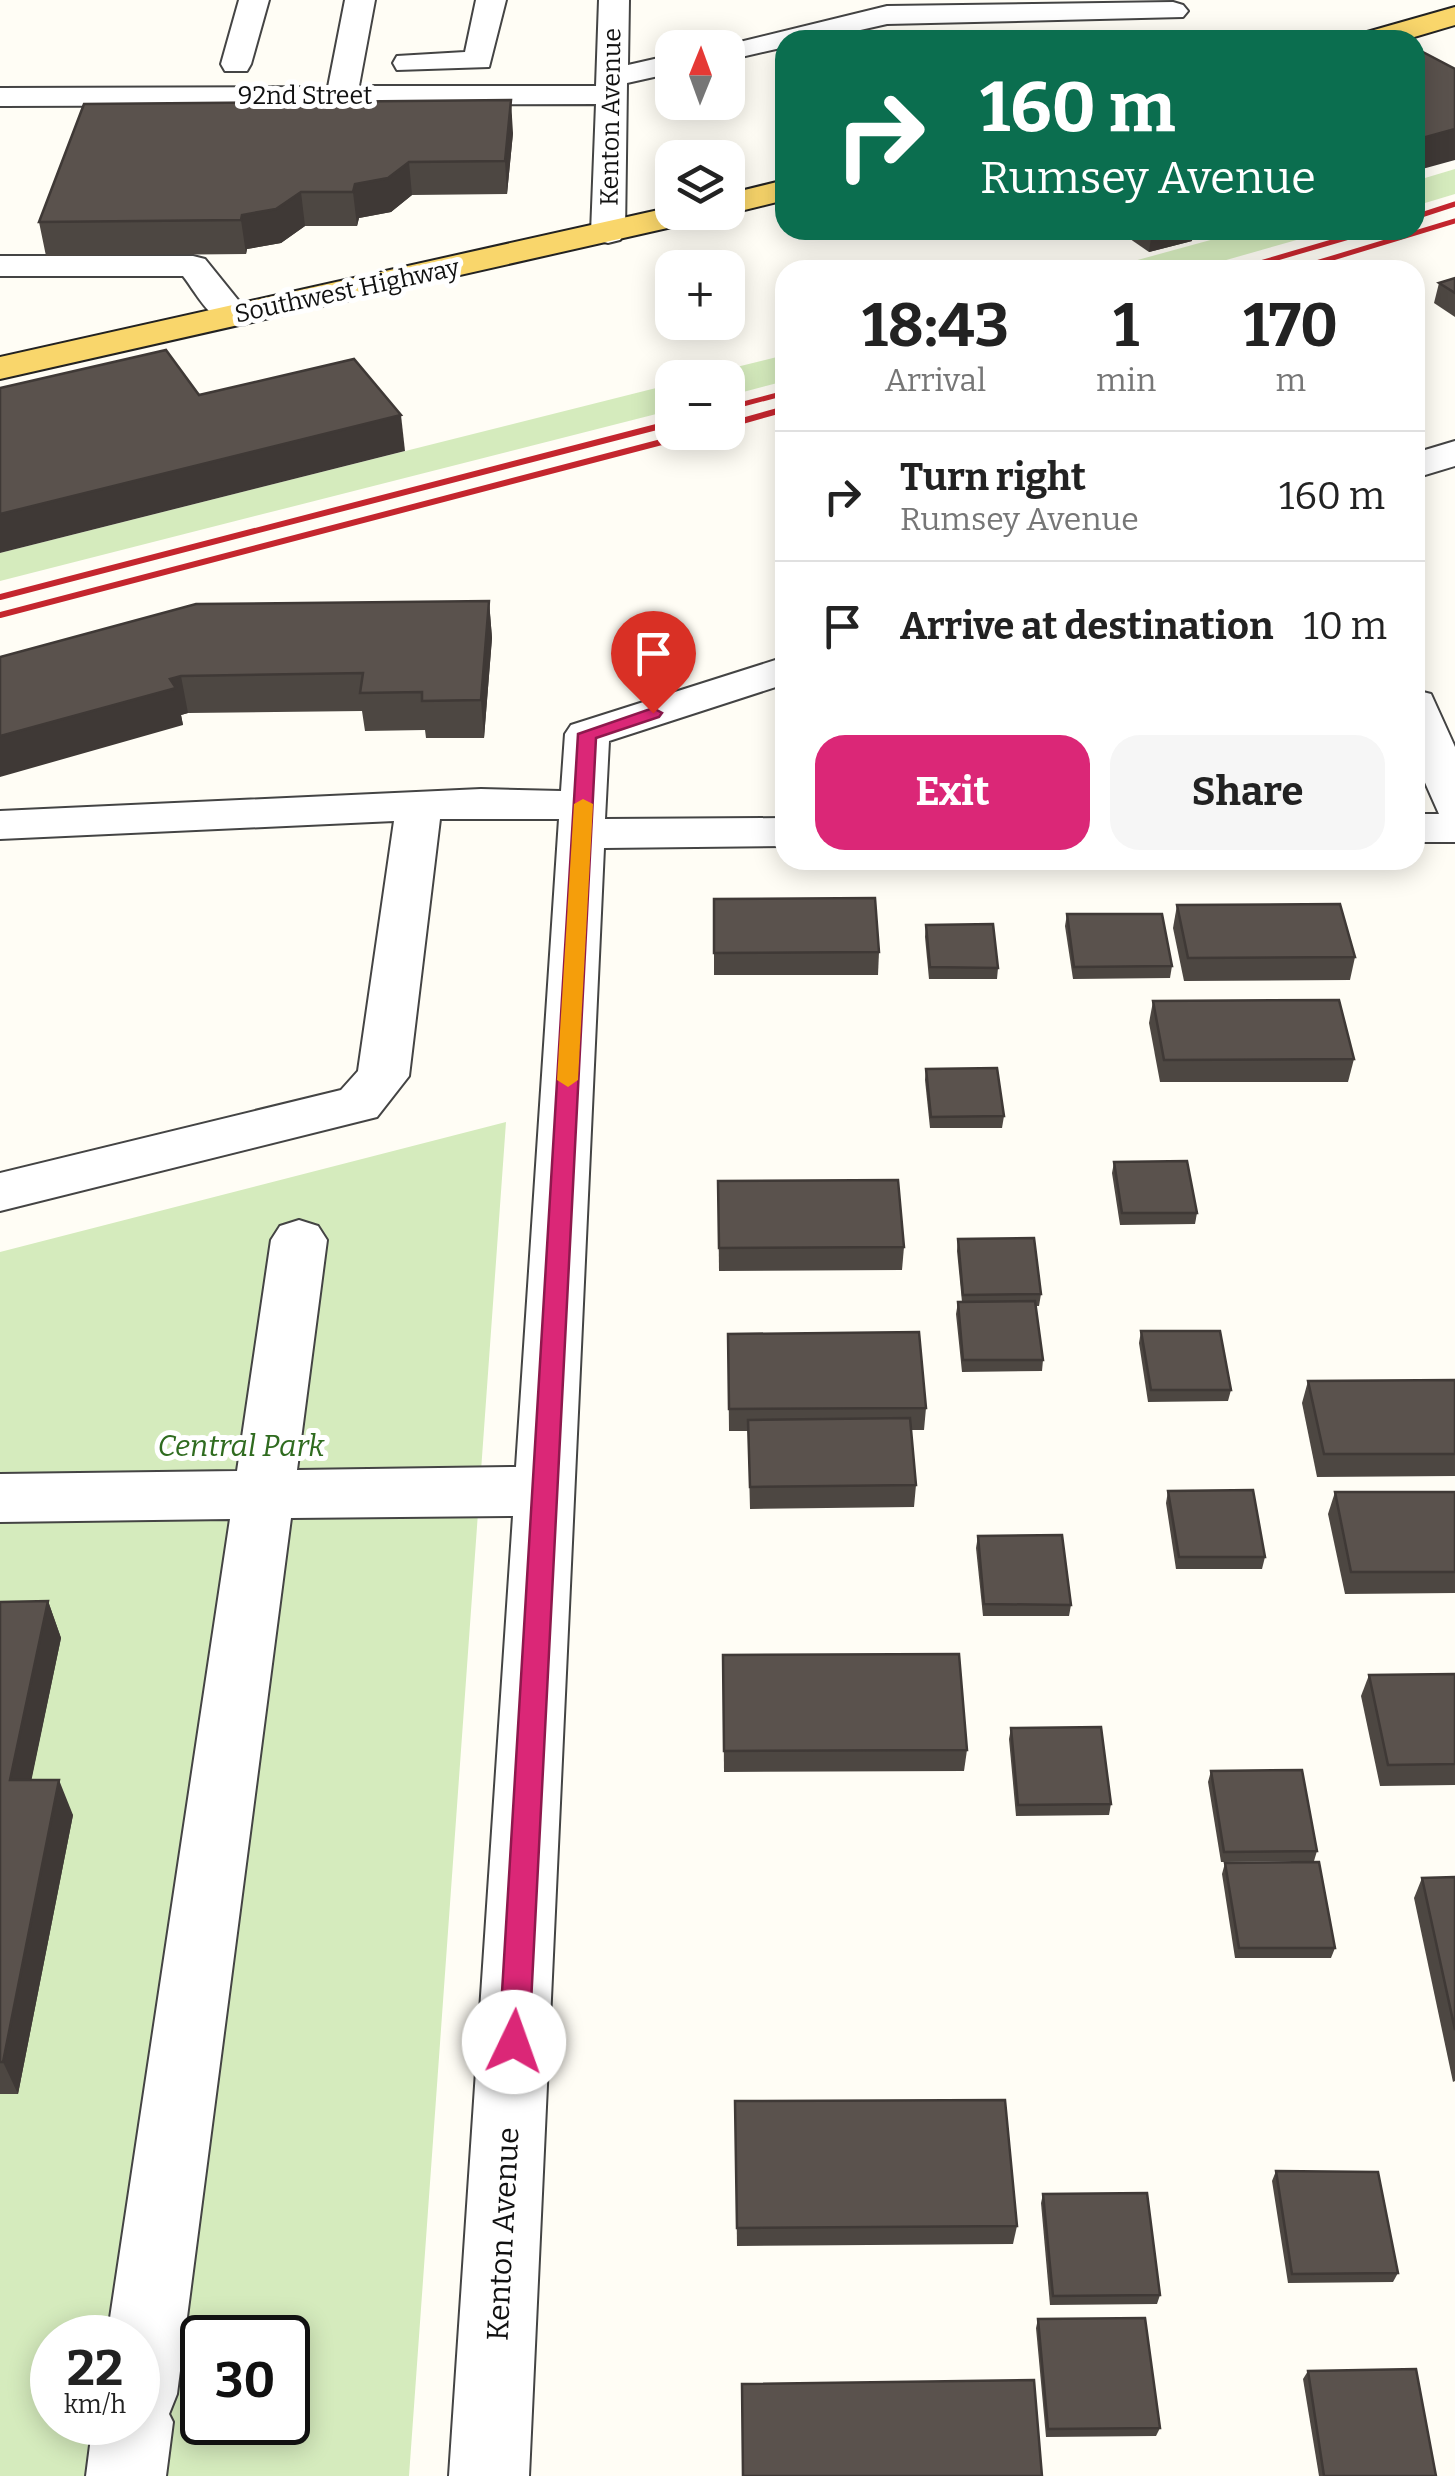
<!DOCTYPE html>
<meta charset="utf-8">
<style>
:root{--surface:#fff;--page:#f6f6f6;--text:#222;--muted:#767676;--line:#e0e0e0;--accent:#db2777}
body{margin:0;font-family:Bitter,serif;background:var(--page);color:var(--text);height:100vh;display:flex;flex-direction:column;font-size:38px;white-space:nowrap}
*{box-sizing:border-box;margin:0}
p{font-size:32px;color:var(--muted)}
.icon{flex:none;width:55px;height:55px;fill:none;stroke:currentColor;stroke-width:2;stroke-linecap:round;stroke-linejoin:round}
.map{position:relative;flex:1;overflow:hidden}
.details{position:absolute;left:775px;top:260px;width:650px;height:610px;display:flex;flex-direction:column;background:var(--surface);border-radius:30px;box-shadow:0 5px 25px #0003}
.details>*{flex:none}
.banner{position:absolute;left:775px;top:30px;width:650px;height:210px;border-radius:30px;box-shadow:0 5px 25px #0003;background:#0b6e4f;color:#fff;overflow:hidden}
.needle{width:65px;rotate:1deg}
.buttons{position:absolute;left:655px;top:30px;display:grid;gap:20px}
.buttons a{display:grid;place-items:center;width:90px;height:90px;border-radius:20px;background:var(--surface);box-shadow:0 5px 25px #0003;font-size:50px}
.speed{position:absolute;left:30px;top:2315px;display:flex;gap:20px;font-size:50px;font-weight:700;text-align:center}
.speed>*{display:grid;place-content:center;width:130px;height:130px;border-radius:50%;background:var(--surface);box-shadow:0 5px 25px #0003;line-height:1}
.speed small{font-size:25px;font-weight:400}
.speed .limit{border:5px solid #111;border-radius:15px;background:#fff;color:#111}
.pin{position:absolute;display:grid;place-items:center;width:85px;height:85px;color:#fff;margin:-102px -42px;border-radius:50% 50% 50% 0;rotate:-45deg;box-shadow:0 0 10px #0007}
.pin .icon{rotate:45deg}
.me{position:absolute;width:110px;margin:-55px;rotate:3deg;stroke-linejoin:round;filter:drop-shadow(0 0 8px #0008)}
.turn{display:flex;align-items:center;gap:35px;height:210px;padding:0 40px;font-size:45px}
.turn .icon{width:130px;height:130px;stroke-width:2.5}
.turn b{display:block;font-size:70px;line-height:85px}
.eta{display:flex;justify-content:space-evenly;align-items:center;height:170px;text-align:center}
.eta b{font-size:60px;font-weight:700;line-height:70px}
.action{display:flex;gap:20px;margin-top:auto;padding:20px 40px}
.action a{flex:1;height:115px;border-radius:30px;background:var(--accent);color:#fff;font-size:40px;font-weight:700;line-height:115px;text-align:center}
.action a+a{background:var(--page);color:var(--text)}
ul{padding:0;list-style:none}
li{display:flex;align-items:center;gap:30px;height:130px;padding:0 40px;border-top:2px solid var(--line)}
li div{flex:1}
li b{display:block;font-size:38px}
li em{font-style:normal}
.map>svg:first-child{display:block}
</style>
<div class="map">
<svg width="1455" height="2476" viewBox="0 0 1455 2476">
<rect width="100%" height="100%" fill="#fffdf5"/>
<g fill="#d5ebbd" fill-rule="evenodd">
<polygon points="1455,169 1455,194 1415,206 1415,181"/>
<polygon points="1247,230 1332,230 1191,270 1101,270"/>
<polygon points="785,355 785,381 728,396 728,378 696,377"/>
<polygon points="672,384 672,410 0,581 0,553"/>
<path d="M506,1122L409,2476H0V1252ZM52,2338H138V2422H52ZM202,2338H288V2422H202Z"/>
</g>
<g fill="none" stroke-linecap="round" stroke-linejoin="round">
<g stroke="#444" stroke-width="4">
<g id="minor">
<polygon points="239,0 269,0 251,64 247,71 225,71 221,64"/>
<polygon points="345,0 375,0 359,86 596,86 599,0 629,0 628,65 672,55 672,73 627,83 625,233 620,240 608,243 596,240 591,233 596,104 0,106 0,88 328,87"/>
<polygon points="476,0 506,0 489,67 397,70 393,63 397,56 465,52"/>
<polygon points="1173,2 1183,5 1188,11 1183,17 887,24 816,40 785,40 785,47 728,60 728,48 715,48 887,6"/>
<path d="M0,256H193L205,259L251,316L246,324C214,331 200,298 183,276H0Z"/>
<polygon points="1455,441 1455,466 1415,478 1415,453"/>
<polygon points="785,657 785,684 609,741 605,819 785,818 785,846 604,848 529,2476 449,2476 513,1516 291,1518 177,2394 169,2414 173,2422 166,2476 86,2476 93,2422 138,2422 138,2338 107,2338 230,1519 0,1522 0,1474 237,1471 271,1240 280,1226 299,1220 318,1226 327,1240 297,1470 516,1467 559,819 440,819 409,1076 377,1117 0,1211 0,1173 341,1090 358,1071 394,821 0,839 0,811 481,789 561,791 565,734 571,725"/>
<polygon points="1415,690 1431,694 1455,747 1455,842 1415,842 1415,814 1439,814 1415,760"/>
</g>
</g>
<g stroke="#222" stroke-width="4">
<g id="major">
<polygon points="1455,7 1455,25 1404,40 1356,40 1360,34"/>
<polygon points="785,180 785,200 728,214 722,212 728,212 728,194"/>
<polygon points="672,207 672,212 711,212 706,219 694,222 0,379 0,357"/>
</g>
</g>
<use href="#minor" fill="#fff" fill-rule="evenodd"/>
<use href="#major" fill="#f9d66b" fill-rule="evenodd"/>
<g stroke="#c4262e" stroke-width="5">
<polyline points="1415,217 1455,204"/>
<polyline points="1236,270 1373,230"/>
<polyline points="1293,270 1455,221"/>
<polyline points="728,408 785,393"/>
</g>
<g stroke="#c4262e" stroke-width="6">
<polyline points="728,408 736,406"/>
<polyline points="728,425 785,409"/>
<polyline points="0,597 672,423"/>
<polyline points="0,615 700,432"/>
</g>
</g>
<g fill="#4d4742">
<polygon points="513,133 507,194 412,195 391,212 359,218 357,226 305,226 281,243 247,249 246,254 46,256 39,222"/>
<polygon points="1117,230 1193,230 1192,241 1149,252"/>
<polygon points="1455,278 1455,317 1434,303 1439,283"/>
<polygon points="489,601 492,638 484,738 426,738 425,730 365,731 362,711 188,713 181,715 183,725 0,657"/>
<polygon points="714,899 879,952 878,975 714,975"/>
<polygon points="1177,905 1355,957 1350,980 1184,981 1173,928"/>
<polygon points="1067,914 1172,966 1170,978 1073,979 1065,926"/>
<polygon points="926,925 998,968 997,979 929,979 925,937"/>
<polygon points="1153,1001 1354,1059 1348,1082 1160,1082 1149,1023"/>
<polygon points="926,1069 1004,1116 1002,1128 930,1128 925,1080"/>
<polygon points="1114,1162 1197,1213 1195,1224 1120,1225 1112,1173"/>
<polygon points="718,1181 904,1247 902,1270 719,1271"/>
<polygon points="958,1239 1041,1294 1039,1306 1036,1306 1043,1360 1042,1371 962,1372 956,1314 958,1302 962,1302 957,1251"/>
<polygon points="1141,1331 1231,1390 1228,1401 1148,1402 1139,1343"/>
<polygon points="728,1334 926,1408 924,1430 911,1430 916,1485 914,1507 750,1509 748,1431 729,1431"/>
<polygon points="1455,1380 1455,1476 1317,1477 1302,1403 1308,1381"/>
<polygon points="1168,1491 1265,1557 1262,1569 1176,1569 1166,1503"/>
<polygon points="1335,1492 1455,1492 1455,1593 1345,1594 1328,1514"/>
<polygon points="978,1536 1071,1605 1069,1616 983,1616 976,1548"/>
<polygon points="48,1601 61,1638 31,1780 73,1815 18,2094 0,2094 0,1602"/>
<polygon points="723,1655 967,1750 964,1771 724,1772"/>
<polygon points="1455,1674 1455,1785 1380,1786 1361,1696 1369,1675"/>
<polygon points="1011,1728 1111,1804 1109,1815 1016,1816 1009,1739"/>
<polygon points="1211,1771 1317,1851 1314,1861 1221,1862 1208,1782"/>
<polygon points="1225,1863 1335,1948 1331,1958 1235,1958 1222,1874"/>
<polygon points="1455,1877 1455,2081 1453,2082 1414,1898 1422,1878"/>
<polygon points="735,2101 1017,2226 1013,2244 737,2246"/>
<polygon points="1276,2171 1398,2273 1393,2282 1288,2283 1272,2181"/>
<polygon points="1043,2194 1160,2295 1157,2304 1050,2305 1041,2203"/>
<polygon points="1038,2319 1160,2428 1156,2436 1046,2437 1036,2328"/>
<polygon points="1308,2371 1436,2476 1319,2476 1303,2379"/>
</g>
<g fill="#3f3936">
<polygon points="511,100 513,133 507,194 505,161"/>
<polygon points="1455,129 1455,160 1415,171 1415,140"/>
<polygon points="409,162 412,195 391,212 359,218 357,226 353,192 355,184"/>
<polygon points="301,192 305,226 281,243 247,249 246,254 241,220 242,215"/>
<polygon points="1152,230 1193,230 1192,241 1149,252"/>
<polygon points="401,415 405,451 0,553 0,514"/>
<polygon points="489,601 492,638 484,738 481,700"/>
<polygon points="181,676 188,713 181,715 183,725 0,777 0,736"/>
<polygon points="48,1601 61,1638 24,1816 10,1780"/>
<polygon points="59,1780 73,1815 18,2094 3,2062"/>
</g>
<g fill="#5a524d" stroke="#3f3936" stroke-width="2.5">
<polygon points="1421,51 1455,69 1455,129 1415,140 1415,52"/>
<polygon points="511,100 505,161 409,162 388,178 355,184 353,192 301,192 276,209 242,215 241,220 39,222 84,104"/>
<polygon points="1455,278 1455,293 1439,283"/>
<polygon points="166,350 199,395 354,359 401,415 0,514 0,388"/>
<polygon points="489,601 481,700 422,701 422,692 360,693 363,673 181,676 170,679 176,688 0,736 0,657 196,604"/>
<polygon points="875,898 879,952 714,953 714,899"/>
<polygon points="1340,904 1355,957 1188,958 1177,905"/>
<polygon points="1067,914 1162,914 1172,966 1074,967"/>
<polygon points="993,924 998,968 930,967 926,925"/>
<polygon points="1339,1000 1354,1059 1164,1060 1153,1001"/>
<polygon points="997,1068 1004,1116 931,1117 926,1069"/>
<polygon points="1187,1161 1197,1213 1122,1213 1114,1162"/>
<polygon points="898,1180 904,1247 719,1248 718,1181"/>
<polygon points="1034,1238 1041,1294 963,1295 958,1239"/>
<polygon points="1035,1301 1043,1360 963,1360 958,1302"/>
<polygon points="1141,1331 1220,1331 1231,1390 1151,1390"/>
<polygon points="919,1332 926,1408 729,1409 728,1334"/>
<polygon points="1455,1380 1455,1454 1324,1454 1308,1381"/>
<polygon points="910,1418 916,1485 750,1487 748,1420"/>
<polygon points="1253,1490 1265,1557 1179,1557 1168,1491"/>
<polygon points="1335,1492 1455,1492 1455,1572 1351,1572"/>
<polygon points="1062,1535 1071,1605 984,1604 978,1536"/>
<polygon points="48,1601 10,1780 59,1780 3,2062 0,2062 0,1602"/>
<polygon points="959,1654 967,1750 724,1751 723,1655"/>
<polygon points="1455,1674 1455,1764 1388,1765 1369,1675"/>
<polygon points="1101,1727 1111,1804 1018,1805 1011,1728"/>
<polygon points="1302,1770 1317,1851 1224,1852 1211,1771"/>
<polygon points="1319,1862 1335,1948 1239,1948 1225,1863"/>
<polygon points="1455,1877 1455,2030 1422,1878"/>
<polygon points="1005,2100 1017,2226 737,2228 735,2101"/>
<polygon points="1276,2171 1378,2172 1398,2273 1292,2274"/>
<polygon points="1147,2193 1160,2295 1053,2296 1043,2194"/>
<polygon points="1145,2318 1160,2428 1048,2429 1038,2319"/>
<polygon points="1416,2369 1436,2476 1324,2476 1308,2371"/>
<polygon points="1034,2380 1042,2476 743,2476 742,2384"/>
</g>
<polygon fill="#db2777" stroke="#8e194d" stroke-width="2.5" points="653,708 662,713 659,717 596,738 529,2042 524,2052 514,2057 503,2052 499,2042 578,734"/>
<polygon fill="#f59e0b" points="583,799 593,804 578,1080 568,1087 557,1080 574,804"/>
<g text-anchor="middle" dominant-baseline="central" stroke-width="10" stroke-linejoin="round" paint-order="stroke">
<g font-size="25" fill="#111" stroke="#fff">
<text x="305" y="96">92nd Street</text>
<text transform="translate(611 117) rotate(-89)">Kenton Avenue</text>
<text transform="translate(347 291) rotate(-12)">Southwest Highway</text>
</g>
<g font-size="30" font-style="italic" fill="#2f6b1f" stroke="#fff">
<text x="241" y="1446">Central Park</text>
</g>
<g font-size="30" fill="#111" stroke="#fff">
<text transform="translate(503 2234) rotate(-87)">Kenton Avenue</text>
</g>
</g>
</svg>
<div class="buttons">
<a><svg class="needle" viewBox="-14 -14 28 28"><path d="M0-13l5 13h-10z" fill="#e53935"/><path d="M0 13l5-13h-10z" fill="#767676"/></svg></a>
<a><svg class="icon" aria-label="layers" viewBox="0 0 24 24"><path d="M12 4l9 5-9 5-9-5zM3 14l9 5 9-5"/></svg></a>
<a>+</a>
<a>−</a>
</div>
<div class="speed"><div>22<small>km/h</small></div><div class="limit">30</div></div>
<div class="pin" style="left:653px;top:713px;background:#d93025"><svg class="icon" aria-label="arrive" viewBox="0 0 24 24"><path d="M6 21V4h12l-3 4 3 4H6"/></svg></div>
<svg class="me" style="left:514px;top:2042px" viewBox="-20 -20 40 40"><circle r="19" fill="#fff"/><path d="M0-13L10 11 0 6-10 11z" fill="#db2777"/></svg>
<div class="banner">
<div class="turn"><svg class="icon" aria-label="right" viewBox="0 0 24 24"><path d="M7 20v-9h11M14 6l5 5-5 5"/></svg><div><b>160 m</b>Rumsey Avenue</div></div>
</div>
<section class="details">
<div class="eta">
<div><b>18:43</b><p>Arrival</p></div>
<div><b>1</b><p>min</p></div>
<div><b>170</b><p>m</p></div>
</div>
<ul>
<li><svg class="icon" aria-label="right" viewBox="0 0 24 24"><path d="M7 20v-9h11M14 6l5 5-5 5"/></svg><div><b>Turn right</b><p>Rumsey Avenue</p></div><em>160 m</em></li>
<li><svg class="icon" aria-label="arrive" viewBox="0 0 24 24"><path d="M6 21V4h12l-3 4 3 4H6"/></svg><div><b>Arrive at destination</b></div><em>10 m</em></li>
</ul>
<div class="action"><a>Exit</a><a>Share</a></div>
</section>
</div>
